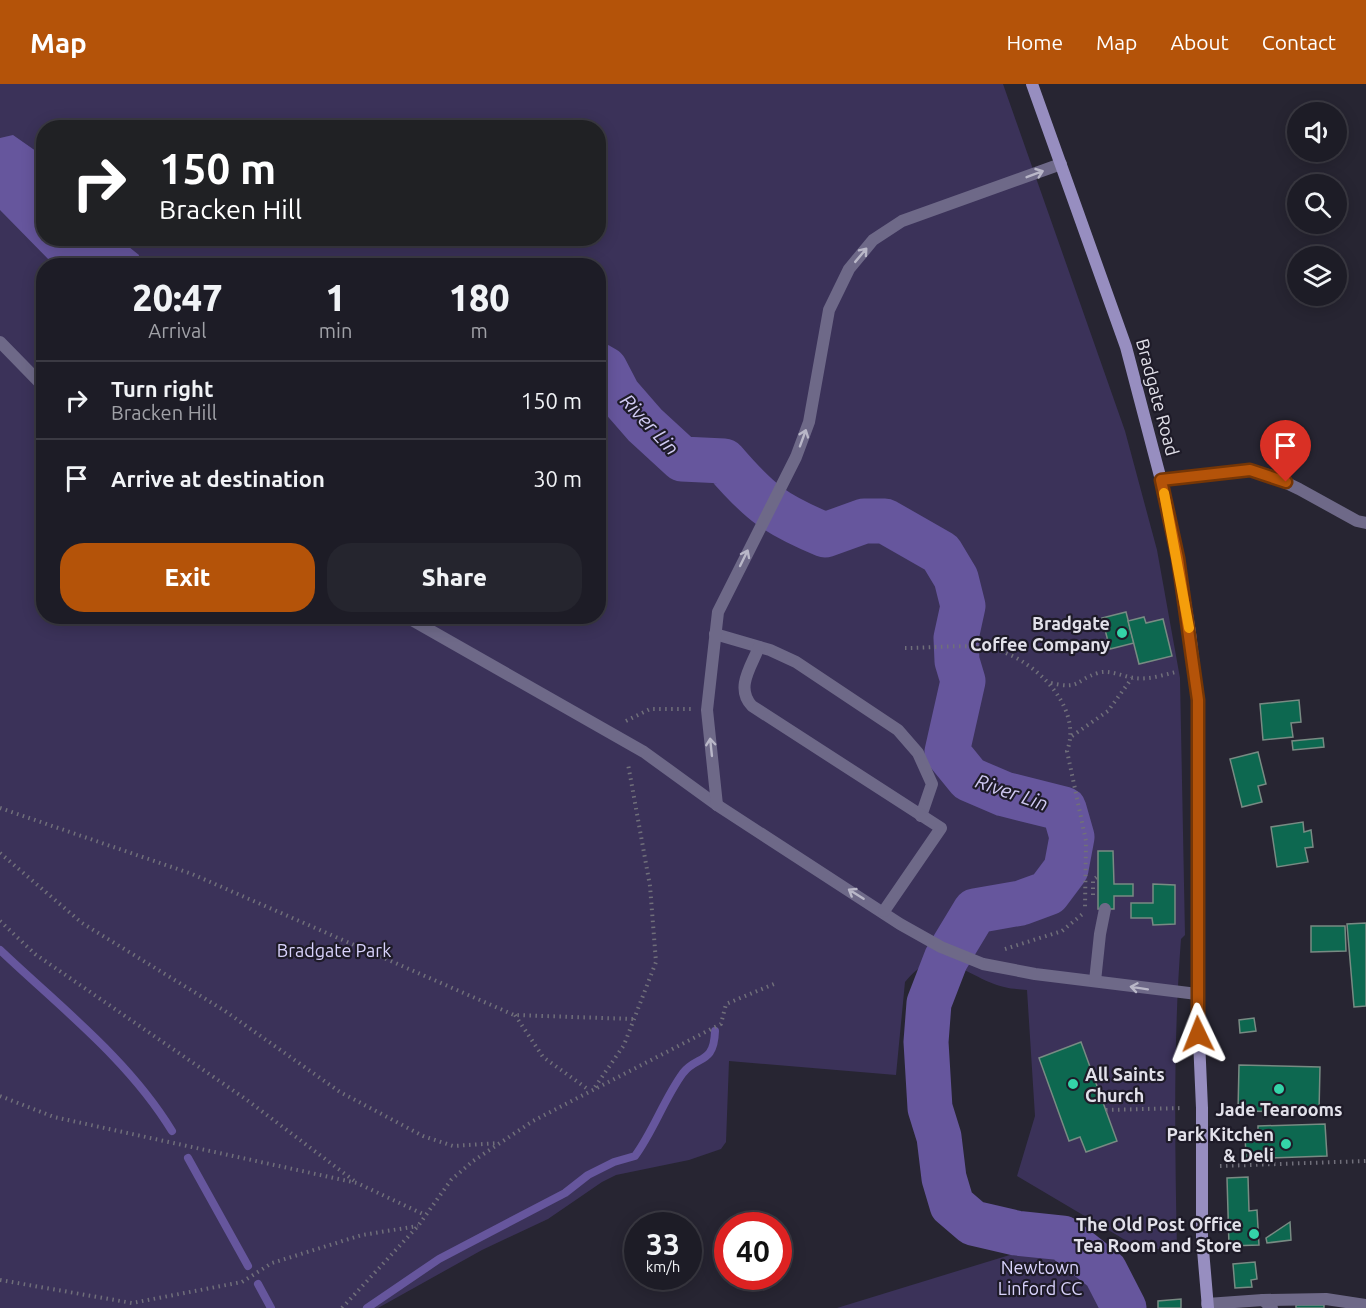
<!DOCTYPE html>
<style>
:root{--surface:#1d1c26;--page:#25252e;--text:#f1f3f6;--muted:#a0a1a7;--line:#3b3a43;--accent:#b45309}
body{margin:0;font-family:Ubuntu,sans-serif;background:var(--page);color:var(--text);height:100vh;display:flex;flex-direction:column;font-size:22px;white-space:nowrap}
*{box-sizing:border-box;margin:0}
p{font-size:20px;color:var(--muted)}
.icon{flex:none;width:33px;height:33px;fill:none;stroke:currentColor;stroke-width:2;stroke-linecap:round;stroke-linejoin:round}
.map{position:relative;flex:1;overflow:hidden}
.panel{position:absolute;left:36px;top:174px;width:570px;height:366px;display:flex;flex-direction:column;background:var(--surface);border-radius:24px;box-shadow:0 3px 15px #0003,0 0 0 2px var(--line)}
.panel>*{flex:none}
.top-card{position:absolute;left:36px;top:36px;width:570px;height:126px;border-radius:24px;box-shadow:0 3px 15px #0003,0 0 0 2px var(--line);background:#202124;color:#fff;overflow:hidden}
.controls{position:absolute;left:1287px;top:18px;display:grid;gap:12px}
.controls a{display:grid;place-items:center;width:60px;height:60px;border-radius:50%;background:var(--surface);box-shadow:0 3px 15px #0003,0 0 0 2px var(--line);font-size:30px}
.speed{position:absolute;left:624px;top:1128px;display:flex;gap:12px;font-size:30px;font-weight:700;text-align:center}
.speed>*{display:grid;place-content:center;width:78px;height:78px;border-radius:50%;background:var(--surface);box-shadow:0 3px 15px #0003,0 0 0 2px var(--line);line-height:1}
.speed small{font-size:15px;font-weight:400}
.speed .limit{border:9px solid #d22;background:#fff;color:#111}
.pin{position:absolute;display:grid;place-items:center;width:51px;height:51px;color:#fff;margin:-62px -26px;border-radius:50% 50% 50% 0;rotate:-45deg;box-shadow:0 0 6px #0007}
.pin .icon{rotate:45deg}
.me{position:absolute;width:66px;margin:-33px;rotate:358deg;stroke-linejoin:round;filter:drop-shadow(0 0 4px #0008)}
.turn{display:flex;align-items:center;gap:21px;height:126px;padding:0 24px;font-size:27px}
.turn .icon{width:78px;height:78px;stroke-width:2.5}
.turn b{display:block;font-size:42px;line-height:51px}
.eta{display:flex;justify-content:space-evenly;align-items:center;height:102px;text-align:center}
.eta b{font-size:36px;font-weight:800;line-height:42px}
.primary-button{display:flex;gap:12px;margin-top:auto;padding:12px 24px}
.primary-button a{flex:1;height:69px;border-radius:24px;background:var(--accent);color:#fff;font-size:24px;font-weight:800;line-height:69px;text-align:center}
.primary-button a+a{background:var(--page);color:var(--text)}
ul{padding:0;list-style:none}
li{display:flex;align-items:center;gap:18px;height:78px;padding:0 24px;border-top:2px solid var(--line)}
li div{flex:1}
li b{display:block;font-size:22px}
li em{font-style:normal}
header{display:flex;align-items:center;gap:36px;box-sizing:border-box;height:84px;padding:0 30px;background:var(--accent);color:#fff}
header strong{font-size:28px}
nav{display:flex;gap:33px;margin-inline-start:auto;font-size:21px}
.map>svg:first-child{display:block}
</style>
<header>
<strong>Map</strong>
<nav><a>Home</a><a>Map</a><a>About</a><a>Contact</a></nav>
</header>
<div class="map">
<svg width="1366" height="1224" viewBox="0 0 1366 1224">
<rect width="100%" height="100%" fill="#272532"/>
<g fill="#3b3259" fill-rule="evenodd">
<path d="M0,0H1003L1125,347L1157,466L1180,594L1185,851L1181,855C1173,959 1175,1063 1177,1167L1137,1163L1017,1092L1035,1032L1027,906C1019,905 1011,905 1004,903C966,894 939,855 905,898L896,991L729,977L726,1058L721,1065L689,1076L616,1091L602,1098L548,1135L482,1166L378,1224H0ZM44,44H598V154H44ZM44,182H598V532H44Z"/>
<polygon points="1042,1161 1089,1179 1103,1224 837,1224"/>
</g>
<polygon fill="#66569d" points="13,51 43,72 44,154 119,155 139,171 137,181 54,181 0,126 0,54"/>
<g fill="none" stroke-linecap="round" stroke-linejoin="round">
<g stroke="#66569d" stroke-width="8">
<path d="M0,866C60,923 129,976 172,1047"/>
<polyline points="188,1074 248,1182"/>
<polyline points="258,1200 271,1224"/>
<path d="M367,1224L439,1175L565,1109L588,1091L614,1078L635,1072C654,1046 664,1015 683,989C697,971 714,981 715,947"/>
</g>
<path stroke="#66569d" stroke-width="45" d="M598,281L605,285L618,310L645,341L682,375L724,377C760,419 775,430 825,451L864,437H885L941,469L956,494L963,522L956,554L957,577L963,597L947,668L969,695L1004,710L1064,725L1072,753L1066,785L1048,809L1021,819L975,827L946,875L929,919L926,958L930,1024L939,1053L944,1094L952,1121L973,1139L1016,1149L1063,1154L1105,1187L1124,1224"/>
</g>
<g fill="#0d6850" stroke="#788b83" stroke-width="1.5">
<polygon points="1126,528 1134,559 1110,565 1102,534"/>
<polygon points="1144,533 1146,539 1163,535 1172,572 1139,580 1128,537"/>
<polygon points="1299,616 1301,638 1291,639 1293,653 1263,656 1260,620"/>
<polygon points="1323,654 1324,663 1293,666 1292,657"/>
<polygon points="1258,668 1266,700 1258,702 1262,718 1242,723 1230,675"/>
<polygon points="1303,738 1304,748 1311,746 1313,763 1305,764 1308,778 1277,783 1271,743"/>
<polygon points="1098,767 1113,767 1114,800 1133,800 1133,812 1114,812 1114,825 1098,825"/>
<polygon points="1153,800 1175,801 1175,840 1153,841 1152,834 1131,834 1131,819 1153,819"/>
<polygon points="1366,839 1366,922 1354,923 1347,840"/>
<polygon points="1311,842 1345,842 1346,867 1311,868"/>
<polygon points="1254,934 1256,947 1240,949 1239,936"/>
<polygon points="1081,958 1117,1057 1086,1068 1080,1053 1069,1057 1039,974"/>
<polygon points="1239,981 1320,983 1319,1028 1238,1027"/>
<polygon points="1325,1040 1327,1072 1246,1075 1245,1049 1258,1049 1258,1042"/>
<polygon points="1248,1093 1249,1127 1257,1126 1259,1161 1229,1162 1227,1094"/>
<polygon points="1290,1138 1291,1156 1267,1159 1266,1154"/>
<polygon points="1255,1178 1257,1195 1251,1196 1252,1203 1235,1204 1233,1180"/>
<polygon points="1181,1215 1181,1224 1158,1224 1158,1217"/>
<rect x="1296" y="1221" width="28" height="3"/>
</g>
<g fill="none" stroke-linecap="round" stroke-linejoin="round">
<g stroke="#706f7a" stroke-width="4" stroke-dasharray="1.5 4.5" stroke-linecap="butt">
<path d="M905,564C932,564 962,560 989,564C1032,572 1084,622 1067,667L1086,757L1085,824"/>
<path d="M1051,599C1081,606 1075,596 1098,589C1110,585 1123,593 1135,594C1148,596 1163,591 1176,588"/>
<polyline points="626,637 650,625 691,625"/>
<polyline points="1072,652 1108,627 1132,594"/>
<polyline points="0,724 192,790 514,931 633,935"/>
<polyline points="0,769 82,839 225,927 340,1008 423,1052 453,1062 499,1059"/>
<polyline points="1093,811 1093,796 1098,792"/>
<polyline points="0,837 35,870 247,1016 357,1099"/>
<polyline points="1005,865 1062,847 1085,828"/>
<polyline points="515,931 543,973 589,1006"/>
<polyline points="595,1003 624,961 656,878 650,802 628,680"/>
<polyline points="0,1012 54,1033 357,1099 425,1131"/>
<polyline points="1106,1026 1183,1024"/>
<polyline points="1220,1082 1366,1077"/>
<polyline points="0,1196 132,1219 242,1198 272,1179 362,1151 418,1142"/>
<polyline points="342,1224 418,1142 451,1096 473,1077 533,1037 721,940 726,920 774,900"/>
</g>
<g stroke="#6e6988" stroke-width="12">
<polyline points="0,258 44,303"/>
<polyline points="405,532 644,668 717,721 900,840 941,863 983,880 1035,890 1197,910"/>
<polyline points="715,550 770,566 796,578 898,646 918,669 932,700 921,732"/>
<path d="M759,563C751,583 735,604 752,622L941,744L884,827"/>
<polyline points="717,721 707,626 718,528 796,373 809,338 829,226 849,185 873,156 902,137 1061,80"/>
<polyline points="1095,897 1100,850 1105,825"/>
<polyline points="1263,1216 1326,1215 1366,1221"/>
<polyline points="1207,1220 1263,1216 1272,1224"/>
</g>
<polyline stroke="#6e6988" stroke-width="12" points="1161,396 1250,386 1272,392 1299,405 1357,437 1366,439"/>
<polyline stroke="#978ec0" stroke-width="12" points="1032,0 1126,263 1161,396 1178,474 1190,549 1198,616 1197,910 1202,1024 1202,1154 1208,1224"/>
</g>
<defs><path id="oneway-shaft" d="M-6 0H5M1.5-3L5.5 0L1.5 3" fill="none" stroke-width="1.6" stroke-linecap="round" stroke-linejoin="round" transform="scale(1.5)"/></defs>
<g stroke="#b9b7c8">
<use href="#oneway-shaft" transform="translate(1035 90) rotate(-21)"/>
<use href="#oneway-shaft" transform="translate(861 171) rotate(-50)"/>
<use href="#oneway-shaft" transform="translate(803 354) rotate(-70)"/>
<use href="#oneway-shaft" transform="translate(744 474) rotate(-64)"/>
<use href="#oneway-shaft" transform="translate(711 663) rotate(-96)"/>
<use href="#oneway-shaft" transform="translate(856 810) rotate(-148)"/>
<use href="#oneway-shaft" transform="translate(1139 904) rotate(-171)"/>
</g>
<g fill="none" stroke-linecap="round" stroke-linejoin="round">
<g stroke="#753606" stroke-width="15">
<polyline id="route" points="1198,950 1198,616 1178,474 1161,396 1250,386 1286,398"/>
</g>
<use href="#route" stroke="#b45309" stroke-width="10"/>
<polyline stroke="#f59e0b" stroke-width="10" points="1164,409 1189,544"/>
</g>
<g fill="#34d4a8" stroke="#1e1b28" stroke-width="2">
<circle cx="1122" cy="549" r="6"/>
<circle cx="1073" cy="1000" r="6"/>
<circle cx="1279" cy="1005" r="6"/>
<circle cx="1286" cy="1060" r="6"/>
<circle cx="1254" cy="1150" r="6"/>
</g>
<g text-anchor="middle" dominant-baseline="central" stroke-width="4.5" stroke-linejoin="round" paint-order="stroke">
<g font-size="18" fill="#e2e1ea" stroke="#1e1b28">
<text transform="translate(1158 313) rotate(75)">Bradgate Road</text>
</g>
<g font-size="18" font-weight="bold" fill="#e2e1ea" stroke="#1e1b28" text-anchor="end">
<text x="1110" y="539">Bradgate<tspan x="1110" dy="21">Coffee Company</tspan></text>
<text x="1085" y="990" text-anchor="start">All Saints<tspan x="1085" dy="21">Church</tspan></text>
<text x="1279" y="1025" text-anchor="middle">Jade Tearooms</text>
<text x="1274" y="1050">Park Kitchen<tspan x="1274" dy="21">&amp; Deli</tspan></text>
<text x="1242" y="1140">The Old Post Office<tspan x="1242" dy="21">Tea Room and Store</tspan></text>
</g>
<g font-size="18" fill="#d9d3fc" stroke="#1e1b28">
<text x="334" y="866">Bradgate Park</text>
<text x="1040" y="1183">Newtown<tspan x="1040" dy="21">Linford CC</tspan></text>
</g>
<g font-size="20" font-style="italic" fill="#d0caf2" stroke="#1e1b28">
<text transform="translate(650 340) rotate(47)">River Lin</text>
<text transform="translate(1012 708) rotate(19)">River Lin</text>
</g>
</g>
</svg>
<div class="controls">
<a><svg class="icon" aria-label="sound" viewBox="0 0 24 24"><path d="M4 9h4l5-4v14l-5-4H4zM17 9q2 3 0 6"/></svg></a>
<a><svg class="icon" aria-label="search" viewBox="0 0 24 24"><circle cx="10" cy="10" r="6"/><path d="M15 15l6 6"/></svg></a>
<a><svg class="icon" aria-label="layers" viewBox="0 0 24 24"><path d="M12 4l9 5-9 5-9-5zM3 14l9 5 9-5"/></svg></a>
</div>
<div class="speed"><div>33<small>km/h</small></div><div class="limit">40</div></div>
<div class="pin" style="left:1286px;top:398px;background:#d93025"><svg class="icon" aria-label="arrive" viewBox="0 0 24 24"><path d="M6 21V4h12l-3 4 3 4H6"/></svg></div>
<svg class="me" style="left:1198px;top:950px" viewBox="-20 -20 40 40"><path d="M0-17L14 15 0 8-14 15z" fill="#b45309" stroke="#fff" stroke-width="4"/></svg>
<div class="top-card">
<div class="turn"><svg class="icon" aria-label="right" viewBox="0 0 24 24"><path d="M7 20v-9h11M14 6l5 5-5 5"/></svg><div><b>150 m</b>Bracken Hill</div></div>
</div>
<section class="panel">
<div class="eta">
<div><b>20:47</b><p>Arrival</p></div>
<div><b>1</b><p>min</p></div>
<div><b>180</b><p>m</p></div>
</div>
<ul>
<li><svg class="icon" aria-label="right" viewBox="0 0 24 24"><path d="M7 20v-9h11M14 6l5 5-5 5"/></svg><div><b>Turn right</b><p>Bracken Hill</p></div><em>150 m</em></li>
<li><svg class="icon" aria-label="arrive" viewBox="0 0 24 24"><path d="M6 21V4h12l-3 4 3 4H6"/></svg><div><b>Arrive at destination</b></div><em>30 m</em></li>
</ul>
<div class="primary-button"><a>Exit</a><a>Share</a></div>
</section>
</div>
